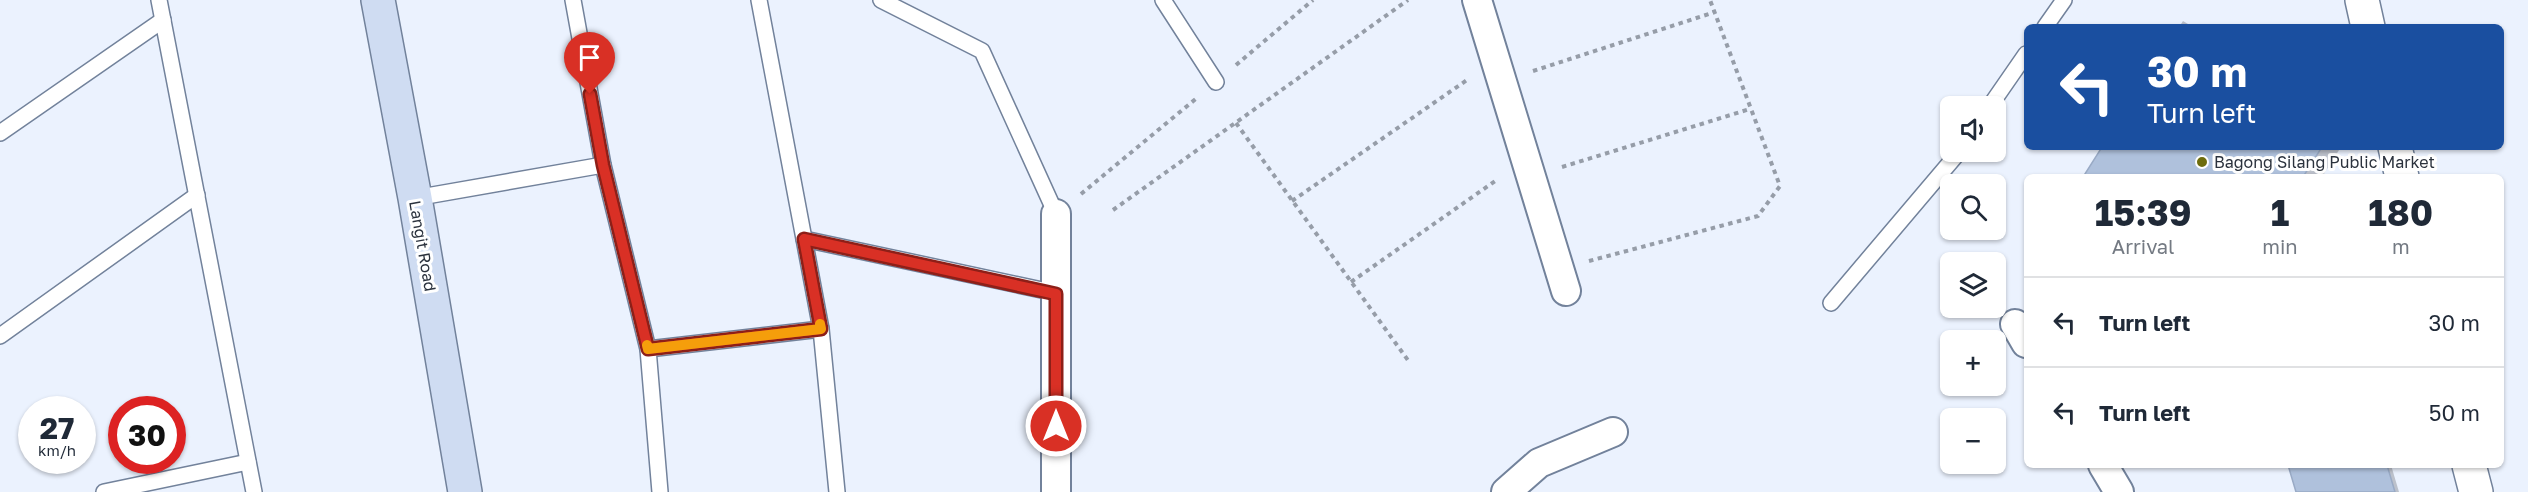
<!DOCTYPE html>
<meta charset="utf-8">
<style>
:root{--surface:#fff;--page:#f2f2f3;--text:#1f2937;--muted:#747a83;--line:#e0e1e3}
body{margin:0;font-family:"Golos Text",sans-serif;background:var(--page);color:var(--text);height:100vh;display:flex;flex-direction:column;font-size:22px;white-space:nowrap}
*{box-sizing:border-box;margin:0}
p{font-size:20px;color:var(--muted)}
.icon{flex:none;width:33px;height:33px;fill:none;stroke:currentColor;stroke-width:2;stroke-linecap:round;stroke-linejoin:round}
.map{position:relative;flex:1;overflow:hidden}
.panel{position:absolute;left:2024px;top:174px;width:480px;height:294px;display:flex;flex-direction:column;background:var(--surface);border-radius:9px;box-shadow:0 2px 4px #0004}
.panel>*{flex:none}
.guide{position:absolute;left:2024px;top:24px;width:480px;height:126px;border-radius:9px;box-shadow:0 2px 4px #0004;background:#1a4fa0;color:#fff;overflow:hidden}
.buttons{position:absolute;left:1940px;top:96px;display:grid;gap:12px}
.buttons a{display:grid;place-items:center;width:66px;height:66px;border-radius:9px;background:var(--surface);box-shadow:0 2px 4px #0004;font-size:30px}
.speed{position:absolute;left:18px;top:396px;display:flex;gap:12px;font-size:30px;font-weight:700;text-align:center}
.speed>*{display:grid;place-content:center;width:78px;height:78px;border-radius:50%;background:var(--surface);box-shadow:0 2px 4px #0004;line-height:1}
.speed small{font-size:15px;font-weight:400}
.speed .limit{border:9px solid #d22;background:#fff;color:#111}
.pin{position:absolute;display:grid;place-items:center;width:51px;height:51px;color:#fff;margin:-62px -26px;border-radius:50% 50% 50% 0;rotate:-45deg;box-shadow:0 0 6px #0007}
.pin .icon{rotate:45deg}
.me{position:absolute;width:66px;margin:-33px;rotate:0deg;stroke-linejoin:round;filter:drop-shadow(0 0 4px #0008)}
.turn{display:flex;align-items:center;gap:21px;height:126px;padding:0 24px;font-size:27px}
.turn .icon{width:78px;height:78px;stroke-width:2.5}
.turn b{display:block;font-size:42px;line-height:51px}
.eta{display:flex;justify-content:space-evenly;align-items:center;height:102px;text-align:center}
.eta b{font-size:36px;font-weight:700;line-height:42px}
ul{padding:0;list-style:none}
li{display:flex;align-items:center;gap:18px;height:90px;padding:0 24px;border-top:2px solid var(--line)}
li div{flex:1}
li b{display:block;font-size:22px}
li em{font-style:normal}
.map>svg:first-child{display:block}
</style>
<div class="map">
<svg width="2528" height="492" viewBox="0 0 2528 492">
<rect width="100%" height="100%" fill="#ebf2fe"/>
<g fill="#0003">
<polygon points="2183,21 2193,27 2179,27"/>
<polygon points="2103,147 2341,147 2322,177 2084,177"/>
<polygon points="2289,465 2391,465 2399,492 2297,492"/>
</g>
<g fill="#afc1dc" stroke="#99aac5" stroke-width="1.5">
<polygon points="2102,147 2322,147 2303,177 2083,177"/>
<polygon points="2288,465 2387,465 2395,492 2296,492"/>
</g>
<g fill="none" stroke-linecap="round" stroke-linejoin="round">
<g stroke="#72829b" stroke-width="18">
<g id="service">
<polyline points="159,0 254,492"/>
<polyline points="573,0 603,165 648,349 660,492"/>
<polyline points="759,0 821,329 837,492"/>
<polyline points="881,0 982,51 1056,214"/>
<polyline points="1163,0 1216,82"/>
<polyline points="2045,27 2064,0"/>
<polyline points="1990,106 2026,54"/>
<polyline points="0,133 163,20"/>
<polyline points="415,198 603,165"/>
<polyline points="804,239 1056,293"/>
<polyline points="1831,303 1959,152"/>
<polyline points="0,336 197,195"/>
<polyline points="648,349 821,329"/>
<polyline points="104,492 248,462"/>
</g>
</g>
<g stroke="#72829b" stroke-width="32">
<g id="minor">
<polyline points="1477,0 1566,291"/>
<polyline points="2015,324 2026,343"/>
<polyline points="2103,465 2119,492"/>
<polyline points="1056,492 1056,214"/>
<polyline points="1506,492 1539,463 1613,432"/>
</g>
</g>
<g stroke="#72829b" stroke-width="36">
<g id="tertiary">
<polyline points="2362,0 2368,27"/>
<polyline points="2395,147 2402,177"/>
<polyline points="2469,465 2476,492"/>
</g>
</g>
<g stroke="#72829b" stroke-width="36">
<polyline id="secondary" points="378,0 415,198 465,492"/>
</g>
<g stroke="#969da8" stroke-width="4" stroke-dasharray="4.5 4.5" stroke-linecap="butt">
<polyline points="1236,65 1313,0"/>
<polyline points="1533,71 1715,12"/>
<polyline points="1236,123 1410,363"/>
<polyline points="1562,167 1750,109"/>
<polyline points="1081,194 1198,97"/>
<polyline points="1292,201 1467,80"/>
<polyline points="1113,210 1408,0"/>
<polyline points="1589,261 1758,216 1780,186 1710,0"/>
<polyline points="1351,282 1498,179"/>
</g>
<use href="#service" stroke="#fff" stroke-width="15"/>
<use href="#minor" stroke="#fff" stroke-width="28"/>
<use href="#tertiary" stroke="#fff" stroke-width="33"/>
<use href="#secondary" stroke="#cfdcf2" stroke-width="33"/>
</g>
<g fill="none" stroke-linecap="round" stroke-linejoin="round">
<g stroke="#8d1f18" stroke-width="15">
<polyline id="route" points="590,94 603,165 648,349 821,329 804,239 1056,294 1056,426"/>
</g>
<use href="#route" stroke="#d93025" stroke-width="10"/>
<polyline stroke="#f59e0b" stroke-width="10" points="647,345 648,349 821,329 820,324"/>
</g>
<circle fill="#6d6c0c" stroke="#fff" stroke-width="2" cx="2202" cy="162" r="6"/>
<g text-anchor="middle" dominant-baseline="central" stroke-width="6" stroke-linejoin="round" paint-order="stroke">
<g font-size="16" fill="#2b323d" stroke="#fff" text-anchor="start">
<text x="2214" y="162">Bagong Silang Public Market</text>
</g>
<g font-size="16" fill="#2b323d" stroke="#fff">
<text transform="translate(423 246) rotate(80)">Langit Road</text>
</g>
</g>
</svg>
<div class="buttons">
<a><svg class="icon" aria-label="sound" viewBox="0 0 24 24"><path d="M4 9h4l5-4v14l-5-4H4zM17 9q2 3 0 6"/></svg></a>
<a><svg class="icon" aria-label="search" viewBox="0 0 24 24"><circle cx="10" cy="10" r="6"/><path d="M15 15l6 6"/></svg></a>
<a><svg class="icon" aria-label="layers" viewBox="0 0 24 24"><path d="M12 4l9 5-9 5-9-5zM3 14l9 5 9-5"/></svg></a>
<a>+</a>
<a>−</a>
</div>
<div class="speed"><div>27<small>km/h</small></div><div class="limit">30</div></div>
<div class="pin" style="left:590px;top:94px;background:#d93025"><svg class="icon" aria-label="arrive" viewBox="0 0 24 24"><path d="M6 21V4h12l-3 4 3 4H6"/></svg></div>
<svg class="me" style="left:1056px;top:426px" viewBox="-20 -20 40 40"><circle r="17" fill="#d93025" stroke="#fff" stroke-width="3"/><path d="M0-11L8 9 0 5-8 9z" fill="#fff"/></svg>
<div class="guide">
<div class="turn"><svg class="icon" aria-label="left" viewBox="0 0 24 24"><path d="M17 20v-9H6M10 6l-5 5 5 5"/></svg><div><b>30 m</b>Turn left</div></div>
</div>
<section class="panel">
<div class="eta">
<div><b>15:39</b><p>Arrival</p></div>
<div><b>1</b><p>min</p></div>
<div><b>180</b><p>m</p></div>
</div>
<ul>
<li><svg class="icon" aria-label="left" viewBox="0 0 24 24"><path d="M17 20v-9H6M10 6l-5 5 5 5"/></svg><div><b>Turn left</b></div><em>30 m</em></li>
<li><svg class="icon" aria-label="left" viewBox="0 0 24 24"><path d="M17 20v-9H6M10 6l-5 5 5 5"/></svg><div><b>Turn left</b></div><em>50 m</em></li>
</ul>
</section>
</div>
